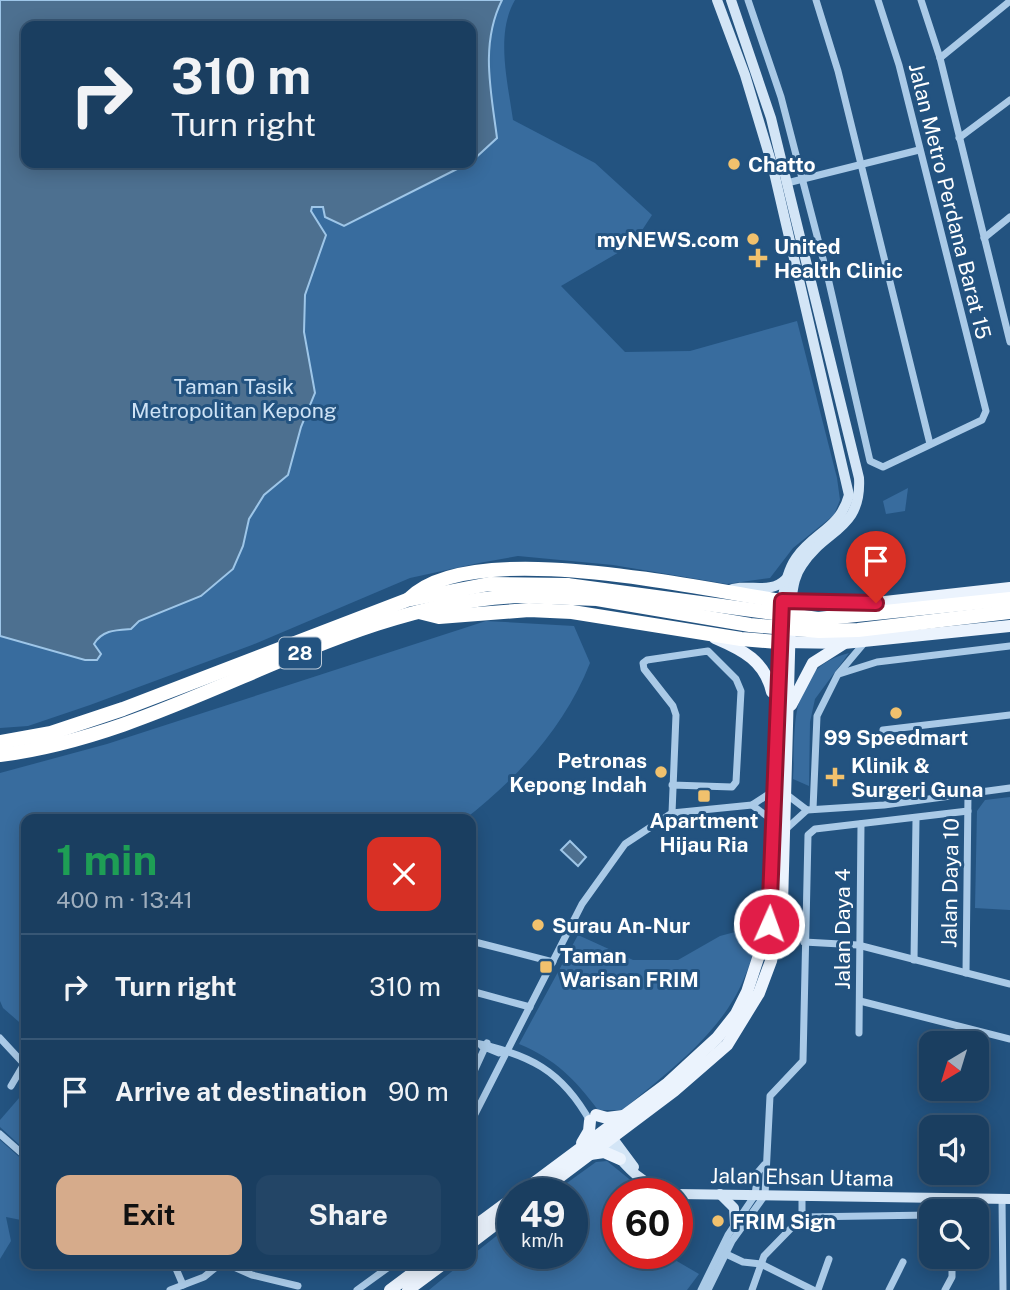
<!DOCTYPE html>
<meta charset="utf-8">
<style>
:root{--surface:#1a3e60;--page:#234566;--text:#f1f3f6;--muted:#9faebd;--line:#385775;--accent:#d6ab8b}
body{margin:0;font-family:"Public Sans",sans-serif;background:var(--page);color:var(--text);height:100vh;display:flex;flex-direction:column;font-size:26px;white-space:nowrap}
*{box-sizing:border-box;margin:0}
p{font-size:23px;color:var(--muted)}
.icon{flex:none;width:38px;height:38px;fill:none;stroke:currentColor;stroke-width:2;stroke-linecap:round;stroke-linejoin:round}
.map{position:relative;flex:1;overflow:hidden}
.drawer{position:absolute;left:21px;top:814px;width:455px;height:455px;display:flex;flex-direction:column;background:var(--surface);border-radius:14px;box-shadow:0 4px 18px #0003,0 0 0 2px var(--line)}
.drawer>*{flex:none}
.guide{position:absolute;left:21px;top:21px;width:455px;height:147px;border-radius:14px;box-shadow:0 4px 18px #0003,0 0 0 2px var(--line);background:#1a3e60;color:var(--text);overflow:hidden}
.needle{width:46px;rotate:218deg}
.buttons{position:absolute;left:919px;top:1031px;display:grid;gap:14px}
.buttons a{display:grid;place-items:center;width:70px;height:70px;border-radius:14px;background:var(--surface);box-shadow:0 4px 18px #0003,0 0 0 2px var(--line);font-size:35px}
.speed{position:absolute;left:497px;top:1178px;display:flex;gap:14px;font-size:35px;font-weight:700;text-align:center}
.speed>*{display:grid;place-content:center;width:91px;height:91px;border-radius:50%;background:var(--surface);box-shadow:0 4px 18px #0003,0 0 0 2px var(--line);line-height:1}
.speed small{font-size:18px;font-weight:400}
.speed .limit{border:10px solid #d22;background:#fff;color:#111}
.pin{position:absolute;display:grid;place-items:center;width:60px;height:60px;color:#fff;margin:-72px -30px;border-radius:50% 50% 50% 0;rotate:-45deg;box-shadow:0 0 7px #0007}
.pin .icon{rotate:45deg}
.me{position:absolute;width:77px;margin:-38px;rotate:2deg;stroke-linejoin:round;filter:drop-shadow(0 0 5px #0008)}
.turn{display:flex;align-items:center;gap:24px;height:147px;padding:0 35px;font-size:32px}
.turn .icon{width:91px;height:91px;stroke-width:2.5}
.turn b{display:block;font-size:49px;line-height:60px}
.round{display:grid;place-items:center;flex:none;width:74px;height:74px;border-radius:14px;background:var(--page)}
.overview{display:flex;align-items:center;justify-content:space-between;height:119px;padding:0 35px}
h1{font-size:42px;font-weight:700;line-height:52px;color:#1e9e55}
.cta{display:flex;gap:14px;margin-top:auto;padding:14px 35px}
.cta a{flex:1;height:80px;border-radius:14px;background:var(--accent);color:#111;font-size:28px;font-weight:700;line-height:80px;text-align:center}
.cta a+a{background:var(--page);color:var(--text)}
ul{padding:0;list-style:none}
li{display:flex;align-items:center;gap:21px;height:105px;padding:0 35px;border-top:2px solid var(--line)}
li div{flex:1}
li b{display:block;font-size:26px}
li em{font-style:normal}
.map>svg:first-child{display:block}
</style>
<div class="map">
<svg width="1010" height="1290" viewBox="0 0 1010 1290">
<rect width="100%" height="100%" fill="#235380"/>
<g fill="#386c9e" fill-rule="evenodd">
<path d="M0,0H515C495,34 508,83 513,120L595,163L652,215L633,244L561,286L625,352L690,351L797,321L837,478L840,500L834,515L793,548L770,578L727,584L613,565L518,556L479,563L410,578L252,645L90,705L28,726L0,728ZM26,26H471V163H26Z"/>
<polygon points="908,488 905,511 886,514 883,501"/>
<path d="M486,621L574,626L590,663C565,726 518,778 465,819H26V1028L3,1008L0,1001V773L107,744Z"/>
<path d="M849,653L815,699L810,722L809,786L793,779C796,728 787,668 849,653Z"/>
<polygon points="1010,797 1010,910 975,908 977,811 985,800"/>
<path d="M761,925C756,942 752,960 745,976C722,1034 668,1071 623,1110H598C575,1079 555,1059 519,1044L578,935L633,960H678L720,936Z"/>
<polygon points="26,1090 26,1151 0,1127 0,1120"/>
<polygon points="0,1140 26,1163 26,1221 6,1217 11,1241 0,1259"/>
<polygon points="607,1161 639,1187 655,1193 618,1194 618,1253 663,1253 699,1274 687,1290 429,1290 461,1264 471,1264 471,1256 513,1223 513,1253 572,1253 572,1194 553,1193 596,1162"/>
</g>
<g fill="#4d7090" stroke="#9ec6e8" stroke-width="2">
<path d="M0,0H502C480,44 491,91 497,138L471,162V26H26V163H469L344,226L325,217L323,207H312L311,211L326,235L305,295L304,332L315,393L301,427L288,475L264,495L249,519L243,546L233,569L201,596L139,621L131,629C116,630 102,630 94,644L101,654L97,660H85L0,636Z"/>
<polygon points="570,841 586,857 578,866 561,850"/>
</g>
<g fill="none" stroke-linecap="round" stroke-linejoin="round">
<g stroke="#aacae7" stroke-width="7">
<polyline points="748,0 781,97 828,278 870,461 883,467 982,420 986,411 899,65 878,0"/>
<polyline points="816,0 838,71 930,444"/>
<polyline points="921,0 940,58 1010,342"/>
<polyline points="940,58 1010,1"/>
<polyline points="959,138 1010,100"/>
<polyline points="787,183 919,150"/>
<polyline points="984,238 1010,217"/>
<polyline points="839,674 877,662 1010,646"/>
<polyline points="883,730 1010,715"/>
<polyline points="786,794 807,810"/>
<polyline points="752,805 772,820"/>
<polyline points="813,809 817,716 838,674 865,642"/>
<polyline points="672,813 676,715 673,706 644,669 643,663 647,660 708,651 736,679 741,691 736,782 732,787 672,785"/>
<polyline points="785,830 807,810 884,805 1010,788"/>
<polyline points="471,941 553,962"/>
<polyline points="804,942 858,945 1010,984"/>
<polyline points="914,960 916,819"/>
<polyline points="966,973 968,794"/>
<polyline points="471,991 530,1007"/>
<polyline points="860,1001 1010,1039"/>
<polyline points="859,1033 861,824"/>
<polyline points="0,1038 24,1064 11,1086"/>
<path d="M471,1042C529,1054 562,1070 591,1123"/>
<polyline points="482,1046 499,1053 506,1051"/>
<polyline points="471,1078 487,1043"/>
<polyline points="471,1122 582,904 625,844 672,813 752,805 772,792"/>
<polyline points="0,1134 26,1157"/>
<polyline points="1002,1199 1003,1290"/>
<polyline points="953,1211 953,1199"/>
<polyline points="802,1217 931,1215"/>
<polyline points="724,1253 743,1262 761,1264 813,1290"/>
<polyline points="174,1264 183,1285"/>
<polyline points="227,1264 252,1275 298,1286"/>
<polyline points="170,1290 204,1277 220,1264"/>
<polyline points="357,1290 393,1264"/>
<polyline points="701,1290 728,1235 755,1195 758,1172 764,1165"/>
<polyline points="708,1290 732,1241 765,1195 770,1096 803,1061 808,835 815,829 968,811"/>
<polyline points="752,1290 764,1256 802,1217 802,1195"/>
<polyline points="818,1290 829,1259"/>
<polyline points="889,1290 903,1262"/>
<polyline points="945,1290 952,1277 952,1256"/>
</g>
<g stroke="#d3e5f6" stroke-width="10">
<path d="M717,0L745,75L773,168L849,495C840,529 814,532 796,558C787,571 785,586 782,601"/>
<path d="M731,0L771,118L859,478C862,530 825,529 802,565C794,576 793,589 791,602"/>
<path d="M727,591C747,582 769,596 786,579"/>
<polyline points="608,1132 634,1167"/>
<path d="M601,1136C623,1163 640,1187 677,1194"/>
<polyline points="677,1194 1010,1199"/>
<polyline points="720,1194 734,1208 735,1225"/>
</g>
<g stroke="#ebf3fd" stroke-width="12">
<path d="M715,638C743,650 765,661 772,692"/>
<polyline points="784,642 844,643 1010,626"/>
<polyline points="791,705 813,663 843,644"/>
<polyline points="596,1115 607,1118 623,1116"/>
<polyline points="582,1143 589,1131 590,1121"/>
<polyline points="590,1154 604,1152 620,1159"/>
<polyline points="519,1194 668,1083 717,1038 736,1014 747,992 769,924 782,601 876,603 1010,588"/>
<polyline points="537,1194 674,1091 727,1045 759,993 771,961 782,905 790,619"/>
<polyline points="471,1229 513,1198"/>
<polyline points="471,1243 513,1211"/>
<polyline points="390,1290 425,1264"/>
<polyline points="408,1290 443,1264"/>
</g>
<g stroke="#fff" stroke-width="14">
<path d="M409,599C471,536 697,589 782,601"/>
<polyline points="419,612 439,617 529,610 572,612 741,639 778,642"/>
<polyline points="0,742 51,733 123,709 407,600 489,584 567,585"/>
<path d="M0,755C181,732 334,605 518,596"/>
</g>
<g stroke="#fff" stroke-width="14">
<polyline points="567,585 818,619 1010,599"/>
<polyline points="518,596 597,599 750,625 819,631 858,630 1010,612"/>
</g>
</g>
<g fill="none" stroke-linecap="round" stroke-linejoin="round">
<g stroke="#92132f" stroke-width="18">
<polyline id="route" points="769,924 782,601 876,603"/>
</g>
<use href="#route" stroke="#e11d48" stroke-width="12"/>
</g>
<g fill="#f1c16d" stroke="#235380" stroke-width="2.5">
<circle cx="734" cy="164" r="7"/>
<circle cx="753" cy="239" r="7"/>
<path d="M754.5 247.5h7v7h7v7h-7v7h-7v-7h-7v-7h7z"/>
<circle cx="896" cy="713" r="7"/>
<circle cx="661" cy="772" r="7"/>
<path d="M831.5 766.5h7v7h7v7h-7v7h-7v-7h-7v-7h7z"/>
<rect x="697" y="789" width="14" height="14" rx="3.5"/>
<circle cx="538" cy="925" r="7"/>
<rect x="539" y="960" width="14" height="14" rx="3.5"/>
<circle cx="718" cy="1221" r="7"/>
</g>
<g text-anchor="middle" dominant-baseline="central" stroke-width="6" stroke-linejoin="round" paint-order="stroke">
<rect fill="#235380" stroke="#bdcbd9" stroke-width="2" x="279" y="637.5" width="42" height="31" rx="5"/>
<g font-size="19" font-weight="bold" fill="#fff">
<text x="300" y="653">28</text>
</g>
<g font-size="21" font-weight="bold" fill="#fff" stroke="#235380" text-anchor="start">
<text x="748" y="164">Chatto</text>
<text x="739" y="239" text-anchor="end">myNEWS.com</text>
<text x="774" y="246">United<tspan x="774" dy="24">Health Clinic</tspan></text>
<text x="896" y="737" text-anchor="middle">99 Speedmart</text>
<text x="647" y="760" text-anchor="end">Petronas<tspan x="647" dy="24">Kepong Indah</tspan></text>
<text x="851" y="765">Klinik &amp;<tspan x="851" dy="24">Surgeri Guna</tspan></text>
<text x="704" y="820" text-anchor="middle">Apartment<tspan x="704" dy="24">Hijau Ria</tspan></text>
<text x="552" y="925">Surau An-Nur</text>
<text x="560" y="955">Taman<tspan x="560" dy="24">Warisan FRIM</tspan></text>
<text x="732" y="1221">FRIM Sign</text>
</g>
<g font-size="21" fill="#fff" stroke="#235380">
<text transform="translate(950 201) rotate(76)">Jalan Metro Perdana Barat 15</text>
<text transform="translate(950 883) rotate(-89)">Jalan Daya 10</text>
<text transform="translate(842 929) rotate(-90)">Jalan Daya 4</text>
<text transform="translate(802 1177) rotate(1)">Jalan Ehsan Utama</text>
</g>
<g font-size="21" fill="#cde2f5" stroke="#235380">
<text x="234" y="386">Taman Tasik<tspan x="234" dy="24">Metropolitan Kepong</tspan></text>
</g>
</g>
</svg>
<div class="buttons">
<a><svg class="needle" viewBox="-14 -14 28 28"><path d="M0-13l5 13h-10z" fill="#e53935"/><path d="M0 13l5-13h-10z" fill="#9faebd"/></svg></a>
<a><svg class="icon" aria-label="sound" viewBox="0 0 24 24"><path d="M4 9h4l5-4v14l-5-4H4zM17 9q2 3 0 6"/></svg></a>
<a><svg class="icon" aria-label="search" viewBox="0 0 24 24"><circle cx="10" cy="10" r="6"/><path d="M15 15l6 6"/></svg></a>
</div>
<div class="speed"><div>49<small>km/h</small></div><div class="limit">60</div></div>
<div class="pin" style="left:876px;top:603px;background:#d93025"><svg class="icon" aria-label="arrive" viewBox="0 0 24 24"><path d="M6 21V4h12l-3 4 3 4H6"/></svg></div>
<svg class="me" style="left:769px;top:924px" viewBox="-20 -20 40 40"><circle r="17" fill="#e11d48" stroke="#fff" stroke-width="3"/><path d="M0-11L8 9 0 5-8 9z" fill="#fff"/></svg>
<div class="guide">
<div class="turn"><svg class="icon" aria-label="right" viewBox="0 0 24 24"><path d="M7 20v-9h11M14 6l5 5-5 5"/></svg><div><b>310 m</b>Turn right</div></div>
</div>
<section class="drawer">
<div class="overview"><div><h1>1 min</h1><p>400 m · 13:41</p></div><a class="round" style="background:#d93025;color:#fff"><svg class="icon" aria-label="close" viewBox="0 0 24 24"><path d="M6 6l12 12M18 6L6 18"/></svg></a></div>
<ul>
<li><svg class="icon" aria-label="right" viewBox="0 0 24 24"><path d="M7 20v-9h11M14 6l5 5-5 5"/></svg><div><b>Turn right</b></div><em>310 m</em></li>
<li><svg class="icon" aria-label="arrive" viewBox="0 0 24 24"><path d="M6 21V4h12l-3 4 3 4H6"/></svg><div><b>Arrive at destination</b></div><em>90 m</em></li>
</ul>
<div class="cta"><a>Exit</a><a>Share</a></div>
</section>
</div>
